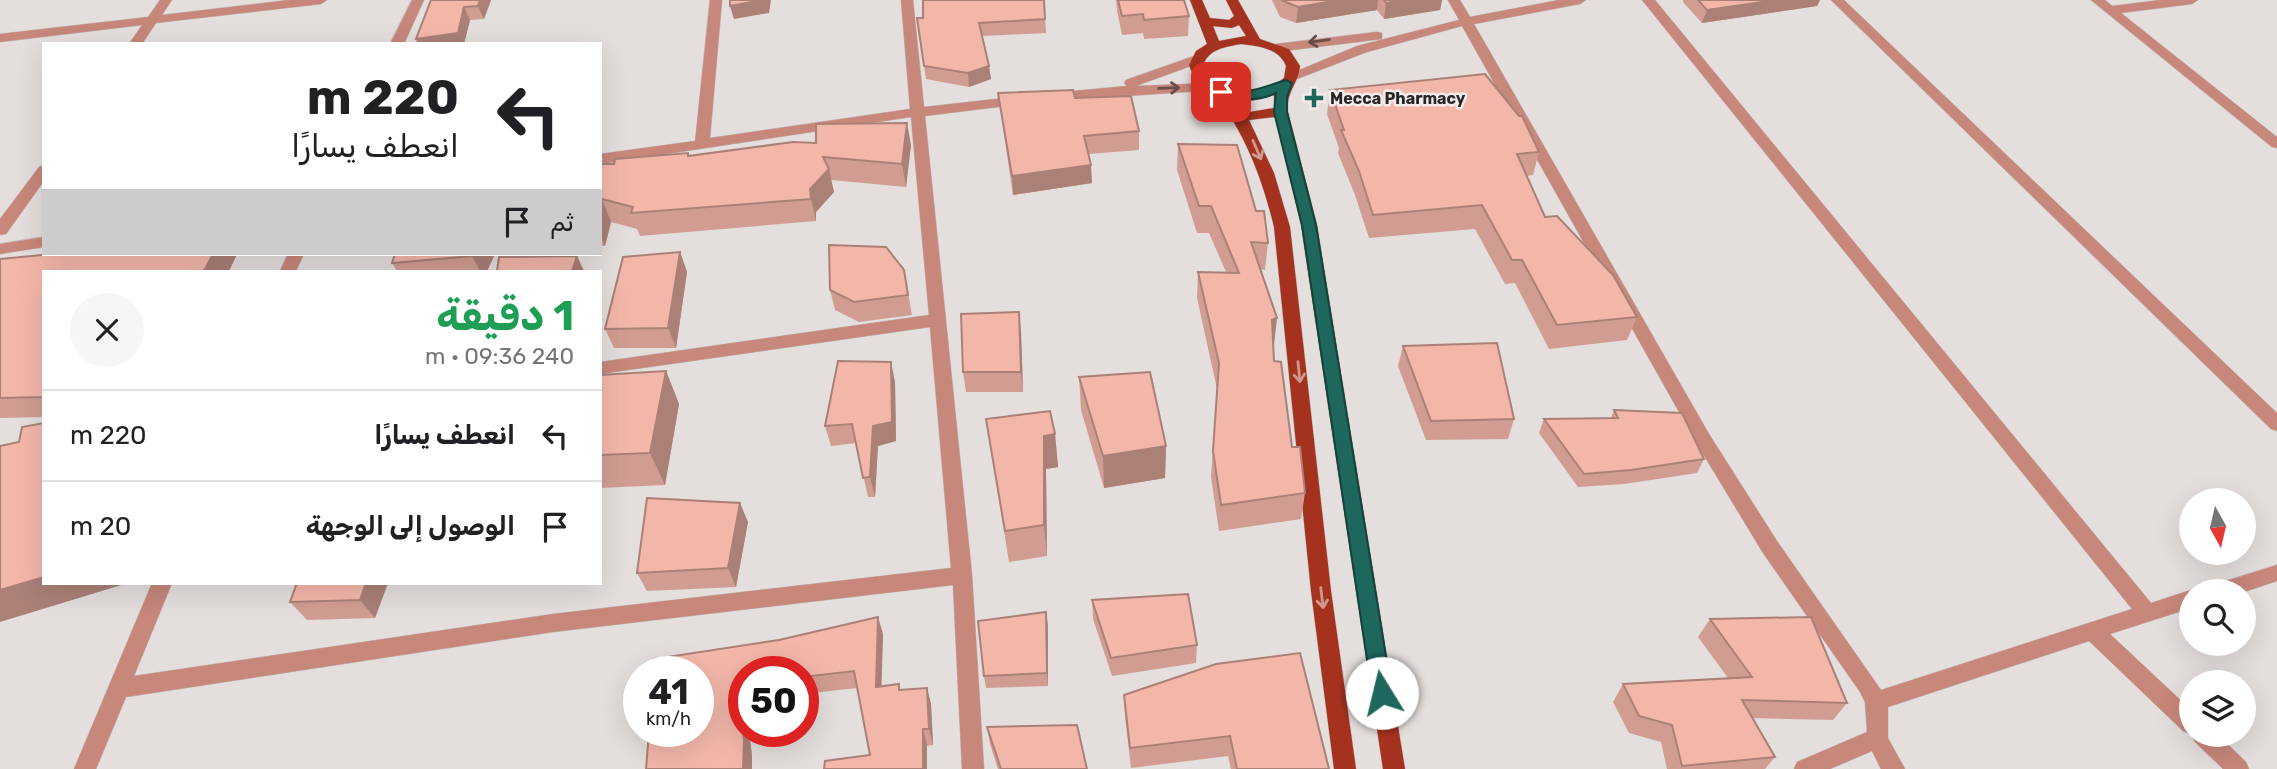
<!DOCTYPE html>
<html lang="ar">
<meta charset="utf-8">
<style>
:root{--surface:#fff;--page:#f6f6f6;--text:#202124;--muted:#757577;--line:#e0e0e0}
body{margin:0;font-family:Rubik,Vazirmatn,sans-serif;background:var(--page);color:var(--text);direction:rtl;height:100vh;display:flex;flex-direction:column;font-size:26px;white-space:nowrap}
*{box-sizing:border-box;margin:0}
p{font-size:23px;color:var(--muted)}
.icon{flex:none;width:38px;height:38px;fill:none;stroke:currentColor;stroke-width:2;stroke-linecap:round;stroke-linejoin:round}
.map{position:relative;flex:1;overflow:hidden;direction:ltr}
.sheet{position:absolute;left:42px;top:270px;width:560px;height:315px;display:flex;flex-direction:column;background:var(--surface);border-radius:0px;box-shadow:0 7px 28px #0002;direction:rtl}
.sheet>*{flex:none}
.hud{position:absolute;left:42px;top:42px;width:560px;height:214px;border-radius:0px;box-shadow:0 7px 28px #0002;direction:rtl;background:#fff;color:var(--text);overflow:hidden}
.needle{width:46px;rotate:172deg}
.tools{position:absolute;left:2179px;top:488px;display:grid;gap:14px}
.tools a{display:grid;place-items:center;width:77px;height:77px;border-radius:50%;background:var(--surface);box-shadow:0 7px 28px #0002;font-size:35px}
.speed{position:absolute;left:623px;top:656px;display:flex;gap:14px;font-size:35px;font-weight:700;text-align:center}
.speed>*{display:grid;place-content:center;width:91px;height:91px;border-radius:50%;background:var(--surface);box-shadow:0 7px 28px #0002;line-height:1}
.speed small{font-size:18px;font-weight:400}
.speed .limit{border:10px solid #d22;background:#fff;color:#111}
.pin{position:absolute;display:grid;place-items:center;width:60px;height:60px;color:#fff;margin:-30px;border-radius:14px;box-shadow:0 4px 10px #0006}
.me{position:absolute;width:77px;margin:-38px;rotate:351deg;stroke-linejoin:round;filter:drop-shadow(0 0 5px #0008)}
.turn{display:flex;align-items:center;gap:24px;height:147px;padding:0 28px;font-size:32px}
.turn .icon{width:91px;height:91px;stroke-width:2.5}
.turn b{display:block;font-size:49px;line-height:60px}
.then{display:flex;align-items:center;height:66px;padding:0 28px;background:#0003;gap:14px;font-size:26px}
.round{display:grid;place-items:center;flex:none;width:74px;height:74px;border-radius:37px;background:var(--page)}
.summary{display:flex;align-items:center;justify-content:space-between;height:119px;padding:0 28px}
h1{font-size:42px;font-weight:700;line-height:52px;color:#1e9e55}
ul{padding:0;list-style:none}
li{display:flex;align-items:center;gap:21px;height:91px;padding:0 28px;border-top:2px solid var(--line)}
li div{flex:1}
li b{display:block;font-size:26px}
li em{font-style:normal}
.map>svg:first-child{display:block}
</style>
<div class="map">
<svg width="2277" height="769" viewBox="0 0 2277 769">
<rect width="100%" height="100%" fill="#e4dedc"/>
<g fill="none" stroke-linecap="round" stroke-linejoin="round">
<g stroke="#bfb9b8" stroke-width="1">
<g id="minor">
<polygon points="160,0 172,0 162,15 289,0 327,0 321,4 156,23 142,44 129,44 142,25 0,42 0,34 148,17"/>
<polygon points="412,0 424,0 404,44 390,44"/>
<polygon points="710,0 722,0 710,138 910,109 901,0 913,0 924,107 1023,96 1030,100 1023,104 925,116 972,575 984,769 962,769 953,585 553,632 126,697 96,769 74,769 152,583 172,583 134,676 553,614 951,568 930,327 600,374 600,362 929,315 911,117 600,164 600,154 695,141"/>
<polygon points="1448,0 1460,0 1470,17 1559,0 1586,0 1580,4 1474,24 1709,434 1777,541 1881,690 2132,609 1642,0 1655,0 2151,603 2191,590 2194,592 2191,592 2191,608 2110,634 2191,710 2191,734 2183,731 2089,641 1888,707 1888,738 1905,769 1881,769 1872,751 1830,769 1794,769 1797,762 1867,732 1865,702 1860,692 1763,553 1697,444 1462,26 1367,52 1297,79 1292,80 1285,76 1357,46 1459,20"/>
<polygon points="1831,0 1844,0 2277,413 2277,431 2271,429"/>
<polygon points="2091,0 2105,0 2112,6 2161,0 2198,0 2192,4 2121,13 2277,137 2277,148 2272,147"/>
<polygon points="1377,32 1382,33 1382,39 1276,52 1269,48 1276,44"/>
<polygon points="1197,55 1202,56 1202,62 1136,86 1211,83 1216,84 1216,90 1051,101 1044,97 1051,93 1127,86 1124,83 1126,80"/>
<polygon points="44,165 44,181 6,234 0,235 0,219 39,167"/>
<polygon points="44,237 44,247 0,254 0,244"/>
<polygon points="288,254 304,254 296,271 280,271"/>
<polygon points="2277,565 2277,581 2244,592 2207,592 2210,586"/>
<polygon points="2192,735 2218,735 2246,762 2249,769 2223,769 2195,742"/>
</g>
</g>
<g stroke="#bfb9b8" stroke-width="1">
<path id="major" d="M1190,0H1202L1210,18L1229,20L1234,16L1226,0H1238L1260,39L1289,49L1300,66C1298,85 1286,91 1288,112L1317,225L1405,769H1383L1301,225L1275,117L1249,120L1274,173L1290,227L1331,591L1356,769H1334L1311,591L1274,227C1262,177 1245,134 1214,92C1201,87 1194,79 1189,65L1196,51L1207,44ZM1239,25L1246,36L1219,41L1213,26L1232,28ZM1241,44C1258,46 1279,48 1286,66L1284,78C1261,98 1214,96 1203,65C1209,49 1225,47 1241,44ZM1274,94V108L1244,113L1233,98L1248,99Z"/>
</g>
<use href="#minor" fill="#c7877a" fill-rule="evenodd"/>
<use href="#major" fill="#a5321f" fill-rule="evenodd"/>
</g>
<g fill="#d19d92">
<polygon points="431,0 491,0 484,19 470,20 464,44 418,44 416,39"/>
<polygon points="1044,0 1046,33 982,36 991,79 969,87 926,79 917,18"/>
<polygon points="1116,0 1184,0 1189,16 1188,36 1144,39 1143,33 1122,35 1117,11"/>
<polygon points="1272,0 1442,0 1440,10 1384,19 1377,10 1296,23 1280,17"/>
<polygon points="1683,0 1820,0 1817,6 1702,23 1683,2"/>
<polygon points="1330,90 1539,152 1533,175 1527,176 1545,217 1637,317 1627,340 1549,349 1515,283 1505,284 1475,229 1369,238 1355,195 1338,153 1339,148 1327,114"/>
<polygon points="998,93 1075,98 1139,131 1139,150 1089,154 1092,183 1013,195"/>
<polygon points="1178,144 1256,211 1268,243 1265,270 1260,269 1277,318 1273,345 1274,361 1292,447 1305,493 1301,519 1219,531 1211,477 1217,389 1197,298 1198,272 1226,272 1209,233 1197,233 1177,170"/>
<polygon points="911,145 906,187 831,180 834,192 816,212 816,221 640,236 637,229 611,222 605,246 600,246 600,164 614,164 688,153 689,156"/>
<polygon points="680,252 687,272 676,348 614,348 605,329"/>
<polygon points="237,254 229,271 44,271 44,417 0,418 0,259"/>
<polygon points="395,254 495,254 487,271 397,271 392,263"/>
<polygon points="904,270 912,315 859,322 835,310 830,290"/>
<polygon points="1021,332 1023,392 966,392 963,372"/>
<polygon points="1403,346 1514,419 1508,439 1426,440 1398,366"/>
<polygon points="666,371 679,404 665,485 600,488 600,375"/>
<polygon points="1079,377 1166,446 1165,478 1104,488 1081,410"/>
<polygon points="895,382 896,441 878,446 875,497 868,497 856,443 831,446 825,426"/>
<polygon points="1614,410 1704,459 1697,473 1624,484 1578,487 1539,433 1544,419 1611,418"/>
<polygon points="986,419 1055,434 1058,467 1046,469 1047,556 1009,562"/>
<polygon points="748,522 736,587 647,591 637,573"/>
<polygon points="297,583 388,583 375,618 307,620 290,602"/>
<polygon points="1092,600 1197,645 1196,663 1112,676 1093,619"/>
<polygon points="1710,619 1847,703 1833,720 1752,718 1775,757 1765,769 1667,769 1661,742 1629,733 1613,702 1623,684 1728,678 1698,637"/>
<polygon points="1048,625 1048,686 986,688 984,676"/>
<polygon points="883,634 881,686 901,690 927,688 931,704 933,745 870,755 857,688 803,694 803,672 744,672 744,732 749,732 752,756 698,672"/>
<polygon points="1124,695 1329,769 1231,769 1228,756 1131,768 1125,716"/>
<polygon points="987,727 1087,769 998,769 990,744"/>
</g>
<g fill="#aa8077">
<polygon points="480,0 491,0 484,19 478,6"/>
<polygon points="763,0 771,0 769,13 734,19 730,6"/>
<polygon points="1339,0 1378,0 1377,10 1296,23 1298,7"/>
<polygon points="1406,0 1442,0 1440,10 1384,19 1386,3"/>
<polygon points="1776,0 1820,0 1817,6 1702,23 1707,10"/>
<polygon points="464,7 470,20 464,44 418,44 416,39"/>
<polygon points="989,66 991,79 969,87 968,73"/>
<polygon points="907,123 911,145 906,187 902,164"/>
<polygon points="1091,165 1092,183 1013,195 1012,176"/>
<polygon points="829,169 834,192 816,212 816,221 811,199 810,189"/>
<polygon points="602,199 611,222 605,246 600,234 600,206"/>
<polygon points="680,252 687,272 676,348 668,328"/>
<polygon points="213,254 237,254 229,271 204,271"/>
<polygon points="473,254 495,254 487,271 480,271 472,256"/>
<polygon points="577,256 584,271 572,271"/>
<polygon points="1019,312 1021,332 1023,392 1021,372"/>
<polygon points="1277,318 1274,345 1269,346 1272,320"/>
<polygon points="891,362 895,382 896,441 878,446 875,497 870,477 873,426"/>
<polygon points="666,371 679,404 665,485 650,453"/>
<polygon points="1055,434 1058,467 1046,469 1047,556 1044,525 1044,436"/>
<polygon points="1166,446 1165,478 1104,488 1103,456"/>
<polygon points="740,503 748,522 736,587 728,568"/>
<polygon points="44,577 44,583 128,583 0,622 0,590"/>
<polygon points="366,583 388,583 375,618 360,600"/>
<polygon points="1046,612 1048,625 1048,686 1047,673"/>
<polygon points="878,617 883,634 881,703 876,687"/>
<polygon points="927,688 931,704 933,745 929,729"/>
<polygon points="744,705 744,732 749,732 752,756 752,769 743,769 739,706"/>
<polygon points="923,729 927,745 927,769 923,769"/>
</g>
<g fill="#f3b7aa" stroke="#aa8077" stroke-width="2">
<polygon points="431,0 480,0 478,6 464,7 458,33 416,39"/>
<polygon points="730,0 763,0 730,6"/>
<polygon points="923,0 1044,0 1045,19 979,23 989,66 968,73 924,66 917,18 923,18"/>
<polygon points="1118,0 1184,0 1189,16 1144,20 1143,14 1122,16"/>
<polygon points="1281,0 1339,0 1298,7"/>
<polygon points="1384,0 1406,0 1386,3"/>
<polygon points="1698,0 1776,0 1707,10"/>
<polygon points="1485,74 1519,116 1522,116 1539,152 1517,154 1545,217 1557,216 1613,275 1637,317 1557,325 1522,260 1512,260 1482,205 1373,215 1359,171 1341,130 1344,130 1330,90"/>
<polygon points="1073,90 1075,98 1131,96 1139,131 1084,136 1091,165 1012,176 998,93"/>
<polygon points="907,123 902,164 823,157 829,169 810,189 811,199 631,213 633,207 602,199 600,206 600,164 614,164 615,159 688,153 688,156 793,142 816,143 816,124"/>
<polygon points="1178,144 1237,145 1256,211 1264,211 1268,243 1251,242 1277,318 1272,320 1274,361 1281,362 1292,447 1300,447 1305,493 1221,505 1213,451 1219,363 1198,272 1239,273 1211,206 1199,206"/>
<polygon points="829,245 886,247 904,270 908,295 854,302 830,290"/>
<polygon points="680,252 668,328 605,329 623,257"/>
<polygon points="53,254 213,254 204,271 44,271 44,397 0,398 0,259"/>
<polygon points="395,254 473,254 472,256 392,263"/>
<polygon points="577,256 572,271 497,271 499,257"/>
<polygon points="1019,312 1021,372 963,372 961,314"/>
<polygon points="1497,343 1514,419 1431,421 1403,346"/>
<polygon points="838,361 891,362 892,422 873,426 870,477 863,478 852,424 825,426"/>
<polygon points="666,371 650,453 600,455 600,375"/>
<polygon points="1150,372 1166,446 1103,456 1079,377"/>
<polygon points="1614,410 1682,413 1704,459 1631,470 1584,474 1544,419 1618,418"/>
<polygon points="1050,411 1055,434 1044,436 1044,525 1005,531 986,419"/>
<polygon points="44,423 44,577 0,590 0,446 19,442 22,427"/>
<polygon points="647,498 740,503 728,568 637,573"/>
<polygon points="297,583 366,583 360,600 290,602"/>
<polygon points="1188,594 1197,645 1111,658 1092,600"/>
<polygon points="1046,612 1047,673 984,676 978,621"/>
<polygon points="878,617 876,687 899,684 899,690 927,688 929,729 923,729 923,769 824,769 825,761 870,755 854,671 803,677 803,672 744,672 744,705 739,706 744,740 743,769 646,769 649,732 698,732 698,672 653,672 654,659 779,640"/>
<polygon points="1811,617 1847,703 1742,700 1775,757 1682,766 1672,725 1639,716 1623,684 1752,677 1710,619"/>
<polygon points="1300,653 1329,769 1237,769 1230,736 1130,748 1124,695 1216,664"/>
<polygon points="1077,725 1087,769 1001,769 987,727"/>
</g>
<defs><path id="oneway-shaft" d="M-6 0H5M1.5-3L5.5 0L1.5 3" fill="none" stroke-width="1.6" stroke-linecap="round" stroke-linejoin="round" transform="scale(1.75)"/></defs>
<g stroke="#684d48">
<use href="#oneway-shaft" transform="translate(1319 41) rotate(173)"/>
<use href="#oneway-shaft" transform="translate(1169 88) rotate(-2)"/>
</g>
<g stroke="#cf988f">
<use href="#oneway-shaft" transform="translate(1257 150) rotate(67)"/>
<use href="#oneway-shaft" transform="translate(1299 372) rotate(84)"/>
<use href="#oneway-shaft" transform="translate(1322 598) rotate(83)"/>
</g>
<path fill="#1e675d" stroke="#14433c" stroke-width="2" d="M1286,80L1292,83L1287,97V112L1316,225L1392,693L1389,699L1382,701L1375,699L1372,693L1302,225L1274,112L1276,93C1260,101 1230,103 1215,92L1221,88C1251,95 1259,88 1286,80Z"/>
<path fill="#1e675d" stroke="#f2ebea" stroke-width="2.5" d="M1310.5 87.5h7v7h7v7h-7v7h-7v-7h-7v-7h7z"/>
<g text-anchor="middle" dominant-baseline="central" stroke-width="5" stroke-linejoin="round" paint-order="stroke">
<g font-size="16" font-weight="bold" fill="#292626" stroke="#f2ebea" text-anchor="start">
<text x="1330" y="98">Mecca Pharmacy</text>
</g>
</g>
</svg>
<div class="tools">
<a><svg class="needle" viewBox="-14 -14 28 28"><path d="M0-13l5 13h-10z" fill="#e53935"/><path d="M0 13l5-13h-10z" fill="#757577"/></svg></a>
<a><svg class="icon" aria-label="search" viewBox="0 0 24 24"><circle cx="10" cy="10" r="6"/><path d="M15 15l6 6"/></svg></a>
<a><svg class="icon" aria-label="layers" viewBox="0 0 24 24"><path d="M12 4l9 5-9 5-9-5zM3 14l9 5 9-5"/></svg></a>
</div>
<div class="speed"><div>41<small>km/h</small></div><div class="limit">50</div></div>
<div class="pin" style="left:1221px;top:92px;background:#d93025"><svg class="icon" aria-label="arrive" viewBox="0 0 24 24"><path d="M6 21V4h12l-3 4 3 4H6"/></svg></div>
<svg class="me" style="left:1382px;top:693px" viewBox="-20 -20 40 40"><circle r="19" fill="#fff"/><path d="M0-13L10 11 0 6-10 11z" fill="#1e675d"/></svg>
<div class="hud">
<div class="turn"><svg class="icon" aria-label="left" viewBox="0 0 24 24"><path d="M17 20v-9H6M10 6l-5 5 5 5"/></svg><div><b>220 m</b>انعطف يسارًا</div></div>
<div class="then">ثم<svg class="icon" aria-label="arrive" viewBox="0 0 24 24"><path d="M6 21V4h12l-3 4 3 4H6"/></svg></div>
</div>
<section class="sheet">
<div class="summary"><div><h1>1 دقيقة</h1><p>240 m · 09:36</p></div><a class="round"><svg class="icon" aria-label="close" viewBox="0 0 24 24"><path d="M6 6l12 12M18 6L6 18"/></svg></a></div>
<ul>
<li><svg class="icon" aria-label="left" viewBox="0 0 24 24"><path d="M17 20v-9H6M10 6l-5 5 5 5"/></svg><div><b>انعطف يسارًا</b></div><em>220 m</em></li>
<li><svg class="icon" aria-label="arrive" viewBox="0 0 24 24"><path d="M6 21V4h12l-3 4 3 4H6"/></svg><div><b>الوصول إلى الوجهة</b></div><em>20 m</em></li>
</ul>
</section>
</div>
